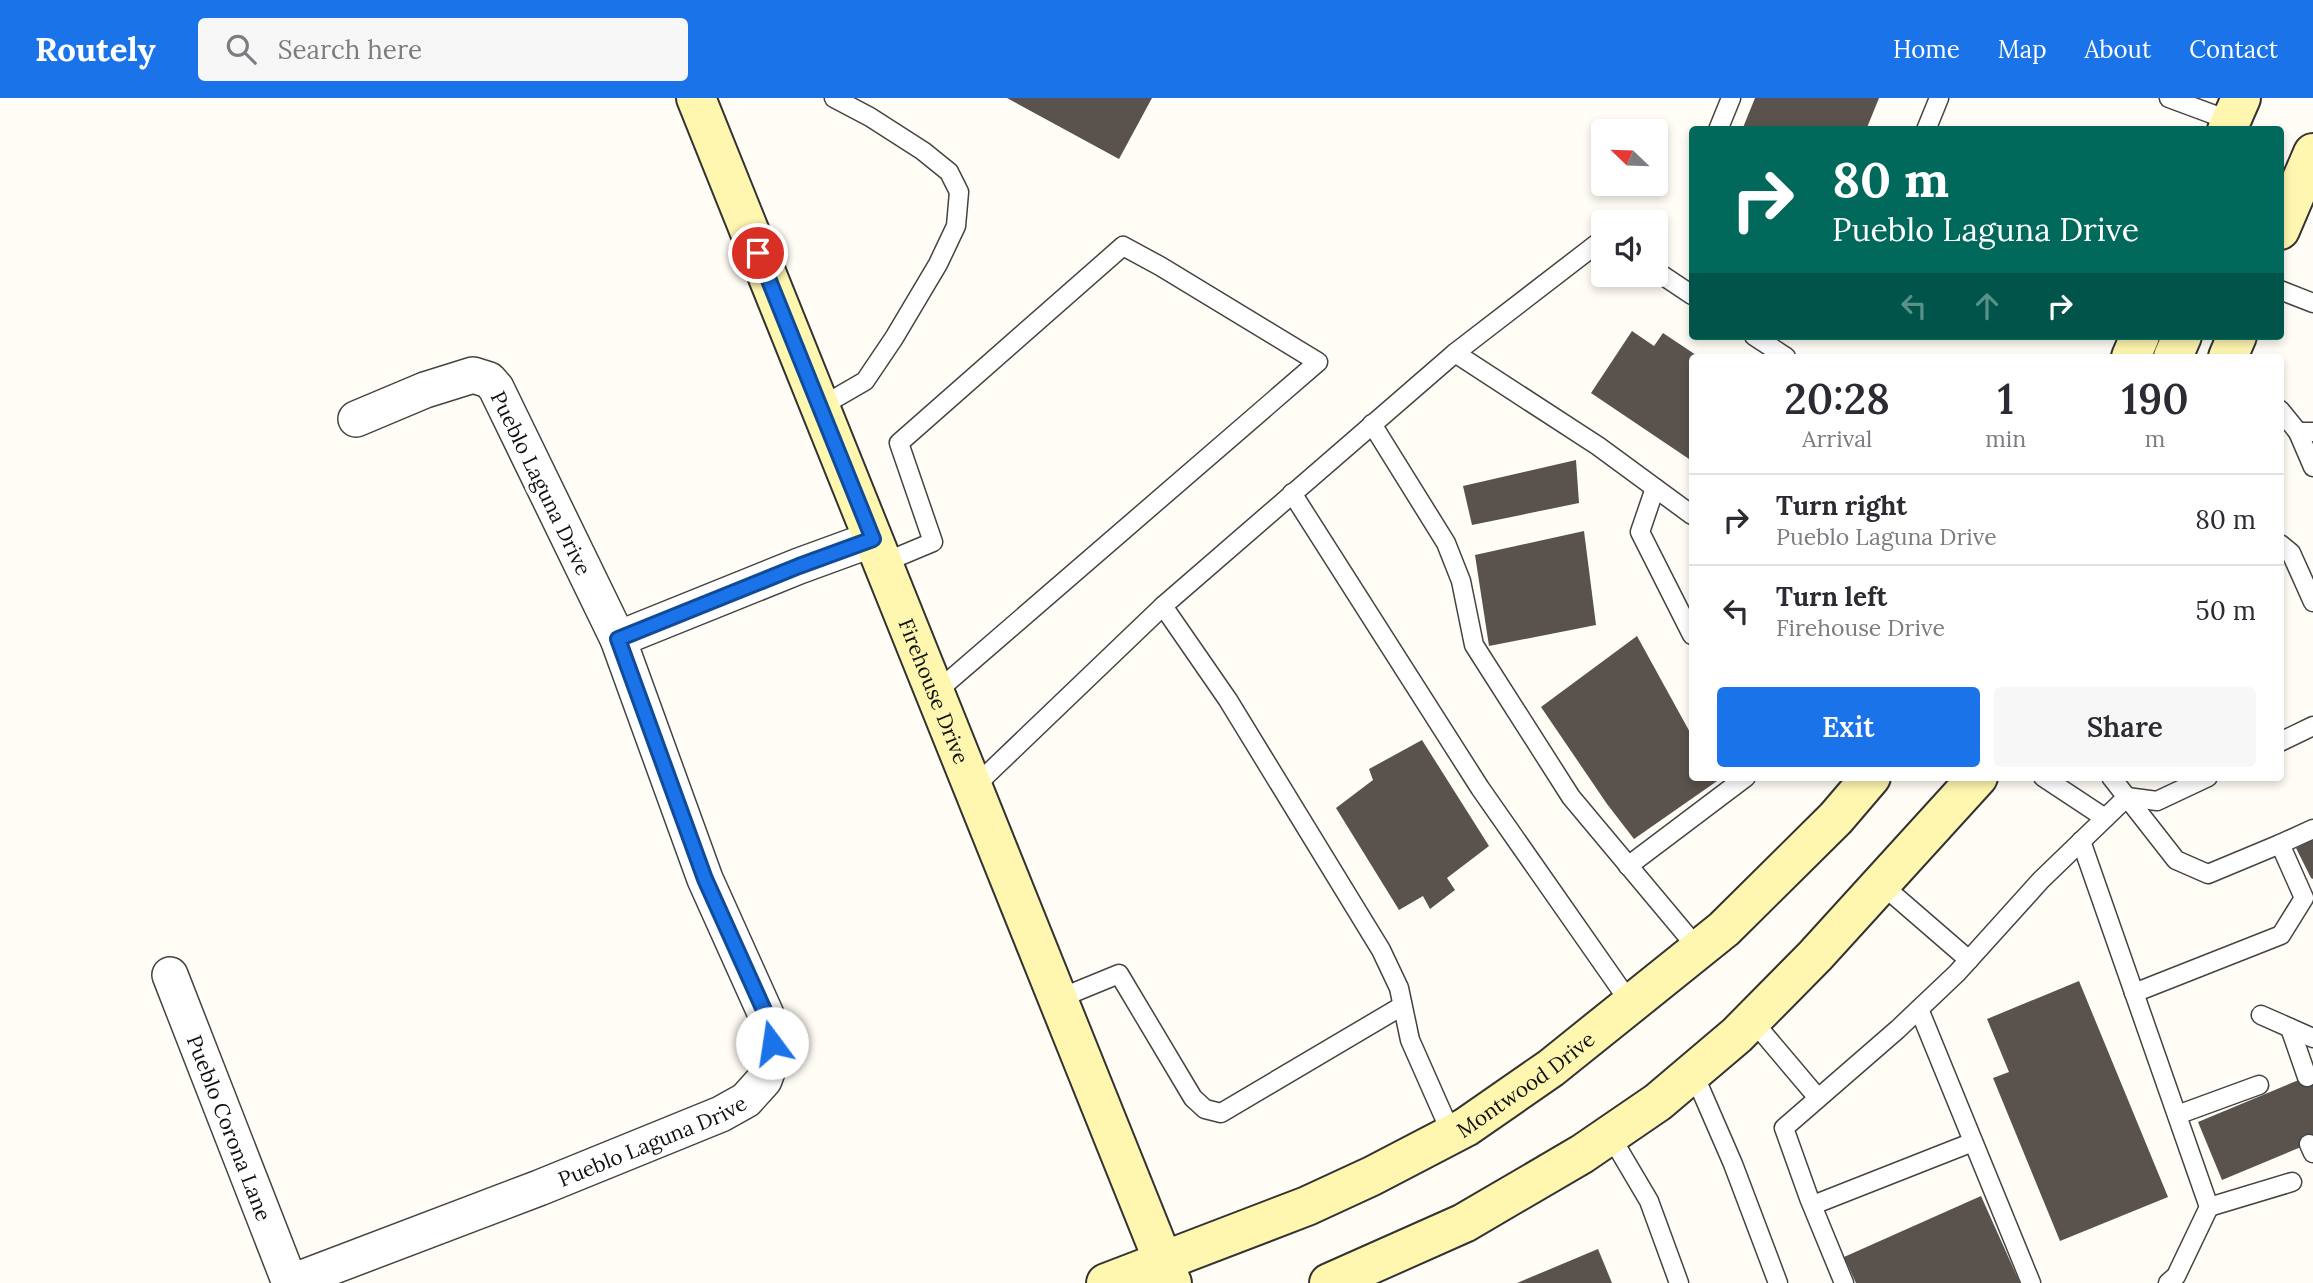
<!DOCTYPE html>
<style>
:root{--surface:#fff;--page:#f7f7f7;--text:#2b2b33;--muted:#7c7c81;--line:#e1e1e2;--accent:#1a73e8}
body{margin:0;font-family:Lora,serif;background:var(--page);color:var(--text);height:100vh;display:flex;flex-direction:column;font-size:26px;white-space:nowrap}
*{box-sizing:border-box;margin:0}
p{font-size:23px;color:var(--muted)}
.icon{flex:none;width:38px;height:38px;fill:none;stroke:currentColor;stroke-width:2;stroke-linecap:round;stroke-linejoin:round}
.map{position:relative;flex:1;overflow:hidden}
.drawer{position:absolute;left:1689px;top:256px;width:595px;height:427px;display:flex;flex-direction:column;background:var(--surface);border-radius:7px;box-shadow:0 4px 10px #0003}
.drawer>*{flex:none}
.banner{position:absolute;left:1689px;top:28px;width:595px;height:214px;border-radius:7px;box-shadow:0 4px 10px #0003;background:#00695c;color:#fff;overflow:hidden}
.needle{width:46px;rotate:293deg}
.tools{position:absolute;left:1591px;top:21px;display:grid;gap:14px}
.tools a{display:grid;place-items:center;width:77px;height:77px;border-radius:7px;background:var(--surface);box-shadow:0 4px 10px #0003;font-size:35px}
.pin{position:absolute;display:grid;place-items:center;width:60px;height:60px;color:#fff;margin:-30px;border:4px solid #fff;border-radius:50%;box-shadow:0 2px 7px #0007}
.me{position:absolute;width:77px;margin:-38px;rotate:346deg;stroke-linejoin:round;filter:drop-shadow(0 0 5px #0008)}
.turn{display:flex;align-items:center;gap:24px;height:147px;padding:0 28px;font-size:32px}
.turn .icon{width:91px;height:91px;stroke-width:2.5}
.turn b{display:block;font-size:49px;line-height:60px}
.lanes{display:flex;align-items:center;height:66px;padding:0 28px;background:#0003;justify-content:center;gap:35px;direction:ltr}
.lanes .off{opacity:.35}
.eta{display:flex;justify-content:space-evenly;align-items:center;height:119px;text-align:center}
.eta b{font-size:42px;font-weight:600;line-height:49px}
.cta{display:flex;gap:14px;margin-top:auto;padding:14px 28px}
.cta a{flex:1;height:80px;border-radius:7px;background:var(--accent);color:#fff;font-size:28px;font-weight:600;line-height:80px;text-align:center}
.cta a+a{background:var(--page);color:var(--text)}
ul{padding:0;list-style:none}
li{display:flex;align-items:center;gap:21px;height:91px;padding:0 28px;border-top:2px solid var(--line)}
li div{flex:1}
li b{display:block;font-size:26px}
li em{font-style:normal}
header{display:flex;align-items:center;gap:42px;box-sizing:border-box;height:98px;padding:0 35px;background:var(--accent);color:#fff}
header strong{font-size:33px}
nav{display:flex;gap:38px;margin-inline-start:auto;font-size:24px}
.search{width:490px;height:63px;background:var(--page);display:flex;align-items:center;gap:18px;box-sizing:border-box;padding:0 24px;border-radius:7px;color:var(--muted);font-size:26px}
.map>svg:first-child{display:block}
</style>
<header>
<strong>Routely</strong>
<div class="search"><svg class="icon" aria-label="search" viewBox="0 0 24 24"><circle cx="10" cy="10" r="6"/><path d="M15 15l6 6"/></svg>Search here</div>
<nav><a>Home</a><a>Map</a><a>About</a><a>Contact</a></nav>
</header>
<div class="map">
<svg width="2313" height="1185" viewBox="0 0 2313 1185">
<rect width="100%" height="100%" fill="#fffdf5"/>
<g fill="#5a524d">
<polygon points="1007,0 1152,0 1119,61"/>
<polygon points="1755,0 1879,0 1866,32 1742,32"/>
<polygon points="1632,233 1654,248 1663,235 1699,259 1692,259 1692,363 1591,295"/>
<polygon points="1576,362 1579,405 1472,427 1463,388"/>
<polygon points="1584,433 1596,527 1489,548 1475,457"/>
<polygon points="1637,538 1692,638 1692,679 1719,679 1720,681 1634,741 1607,706 1541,609"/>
<polygon points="1422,642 1489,748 1447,780 1455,792 1430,811 1423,798 1399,812 1336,710 1373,682 1369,671"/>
<polygon points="2313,742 2313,781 2311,780 2296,750"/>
<polygon points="2079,883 2168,1099 2060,1143 1993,980 2009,974 1987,921"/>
<polygon points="2313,976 2313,1044 2222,1082 2198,1024"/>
<polygon points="1981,1098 2020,1185 1856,1185 1844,1159"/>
<polygon points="1598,1151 1612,1185 1517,1185"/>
</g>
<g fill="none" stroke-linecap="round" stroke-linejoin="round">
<g stroke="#444" stroke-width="21">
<g id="lane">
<polyline points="2169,0 2231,23"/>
<polyline points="1718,32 1731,0"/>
<polyline points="1926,32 1939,0"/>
<polyline points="1656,173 1692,197"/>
<polyline points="2280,192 2313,205"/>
<polyline points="1754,238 1786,259"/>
<polyline points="1455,255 1603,141"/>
<polyline points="820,309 865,283 894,240 938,166 956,128 959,94 949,74 923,53 870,19 834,0"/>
<polyline points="2280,312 2298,334"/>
<polyline points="1372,326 1446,445 1461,483 1474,547 1571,699 1699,852"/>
<polyline points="2313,334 2298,334 2313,369"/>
<polyline points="1655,390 1640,434 1692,537"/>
<polyline points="1292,395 1480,690 1631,906"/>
<polyline points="2280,446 2291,455 2313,504"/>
<polyline points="883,465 933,444 899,345 1123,148 1160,168 1318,264 935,595"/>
<polyline points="1163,508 1228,602 1381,852 1399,890 1410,942 1452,1037"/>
<polyline points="2280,644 2313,628"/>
<polyline points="2043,679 2105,720"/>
<polyline points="2111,679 2176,762 2208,776 2280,746 2304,800 2281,837 2134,895"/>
<polyline points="973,690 1163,508 1455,255 1598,348 1692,417"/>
<polyline points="2127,699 2157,703 2208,679"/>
<polyline points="2081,743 2209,1109 2176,1178 2168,1185"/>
<polyline points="2280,746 2313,731"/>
<polyline points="1628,768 1746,679"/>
<polyline points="1880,785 1969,862"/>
<polyline points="1058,901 1119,876 1193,1000 1205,1011 1221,1015 1402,908"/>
<polyline points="1919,911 2031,1185"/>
<polyline points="2261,917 2313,940"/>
<polyline points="1752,922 1818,1000"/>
<polyline points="2290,930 2307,979"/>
<polyline points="1693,974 1733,1066 1778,1185"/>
<polyline points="2177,1017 2259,987"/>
<polyline points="1610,1037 1649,1103 1679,1185"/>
<polyline points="2309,1046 2313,1055"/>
<polyline points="1813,1107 1973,1044"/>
<polyline points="2209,1109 2292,1084"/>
<polyline points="1844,1185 1809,1100 1784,1030 1898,931 1957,875 2041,782 2127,699"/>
</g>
</g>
<g stroke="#444" stroke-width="38">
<g id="street">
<polyline points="618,541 799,468 873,441"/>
<path id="s1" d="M170,877L290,1185"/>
<path id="s2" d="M289,1185L539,1090L721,1016L746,1002L764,982L772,960V930L705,781L618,541L496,290L489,282L473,277L425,292L356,321"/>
</g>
</g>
<g stroke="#333" stroke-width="42">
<g id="secondary">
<path id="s3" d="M696,0L1172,1185"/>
<polyline points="2227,32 2241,0"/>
<polyline points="2280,132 2313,55"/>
<polyline points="2131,259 2140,238"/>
<polyline points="2173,259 2182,238"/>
<polyline points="2228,259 2237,238"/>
<path id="s4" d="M1106,1185L1307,1108L1372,1078L1466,1029L1551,970L1724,831L1836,720L1871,679"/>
<polyline points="1329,1185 1464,1125 1582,1056 1658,1004 1737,937 1815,858 1978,679"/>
</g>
</g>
<use href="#lane" stroke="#fff" stroke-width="18"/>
<use href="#street" stroke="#fff" stroke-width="35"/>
<use href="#secondary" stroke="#fff6b0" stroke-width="38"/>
</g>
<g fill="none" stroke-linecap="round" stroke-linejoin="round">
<g stroke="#114b97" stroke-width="18">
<polyline id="route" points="758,155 873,441 799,468 618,541 705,781 772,930 772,945"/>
</g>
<use href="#route" stroke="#1a73e8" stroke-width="12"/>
</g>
<g text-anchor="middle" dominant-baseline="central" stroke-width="7" stroke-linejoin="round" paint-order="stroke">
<g font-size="21" fill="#111" stroke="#fff">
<text transform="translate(541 385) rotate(64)">Pueblo Laguna Drive</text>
<text stroke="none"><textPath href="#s3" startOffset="639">Firehouse Drive</textPath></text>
<text stroke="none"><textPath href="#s4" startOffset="466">Montwood Drive</textPath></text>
<text stroke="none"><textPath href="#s1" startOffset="164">Pueblo Corona Lane</textPath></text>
<text stroke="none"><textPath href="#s2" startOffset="390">Pueblo Laguna Drive</textPath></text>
</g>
</g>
</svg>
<div class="tools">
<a><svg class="needle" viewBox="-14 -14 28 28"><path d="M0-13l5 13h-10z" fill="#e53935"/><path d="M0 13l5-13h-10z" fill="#7c7c81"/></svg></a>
<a><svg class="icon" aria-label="sound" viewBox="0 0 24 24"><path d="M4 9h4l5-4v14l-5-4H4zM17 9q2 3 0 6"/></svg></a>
</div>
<div class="pin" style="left:758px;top:155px;background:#d93025"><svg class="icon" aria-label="arrive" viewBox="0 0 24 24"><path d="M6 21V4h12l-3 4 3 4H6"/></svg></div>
<svg class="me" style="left:772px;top:945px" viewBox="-20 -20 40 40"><circle r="19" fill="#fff"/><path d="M0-13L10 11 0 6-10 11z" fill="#1a73e8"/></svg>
<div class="banner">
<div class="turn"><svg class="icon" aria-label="right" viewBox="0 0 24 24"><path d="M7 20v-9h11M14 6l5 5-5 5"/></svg><div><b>80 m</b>Pueblo Laguna Drive</div></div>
<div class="lanes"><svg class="icon off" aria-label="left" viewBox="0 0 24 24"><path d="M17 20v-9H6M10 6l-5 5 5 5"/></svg><svg class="icon off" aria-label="ahead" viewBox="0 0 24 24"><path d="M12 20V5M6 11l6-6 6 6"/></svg><svg class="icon" aria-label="right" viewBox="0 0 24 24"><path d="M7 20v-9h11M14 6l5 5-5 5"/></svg></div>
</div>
<section class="drawer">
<div class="eta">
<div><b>20:28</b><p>Arrival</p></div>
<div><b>1</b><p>min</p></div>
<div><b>190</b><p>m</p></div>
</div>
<ul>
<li><svg class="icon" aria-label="right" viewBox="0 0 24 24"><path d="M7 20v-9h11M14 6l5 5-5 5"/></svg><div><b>Turn right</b><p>Pueblo Laguna Drive</p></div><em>80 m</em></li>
<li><svg class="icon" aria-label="left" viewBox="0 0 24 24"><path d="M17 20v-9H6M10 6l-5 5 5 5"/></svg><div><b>Turn left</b><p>Firehouse Drive</p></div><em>50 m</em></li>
</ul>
<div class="cta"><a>Exit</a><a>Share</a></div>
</section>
</div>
